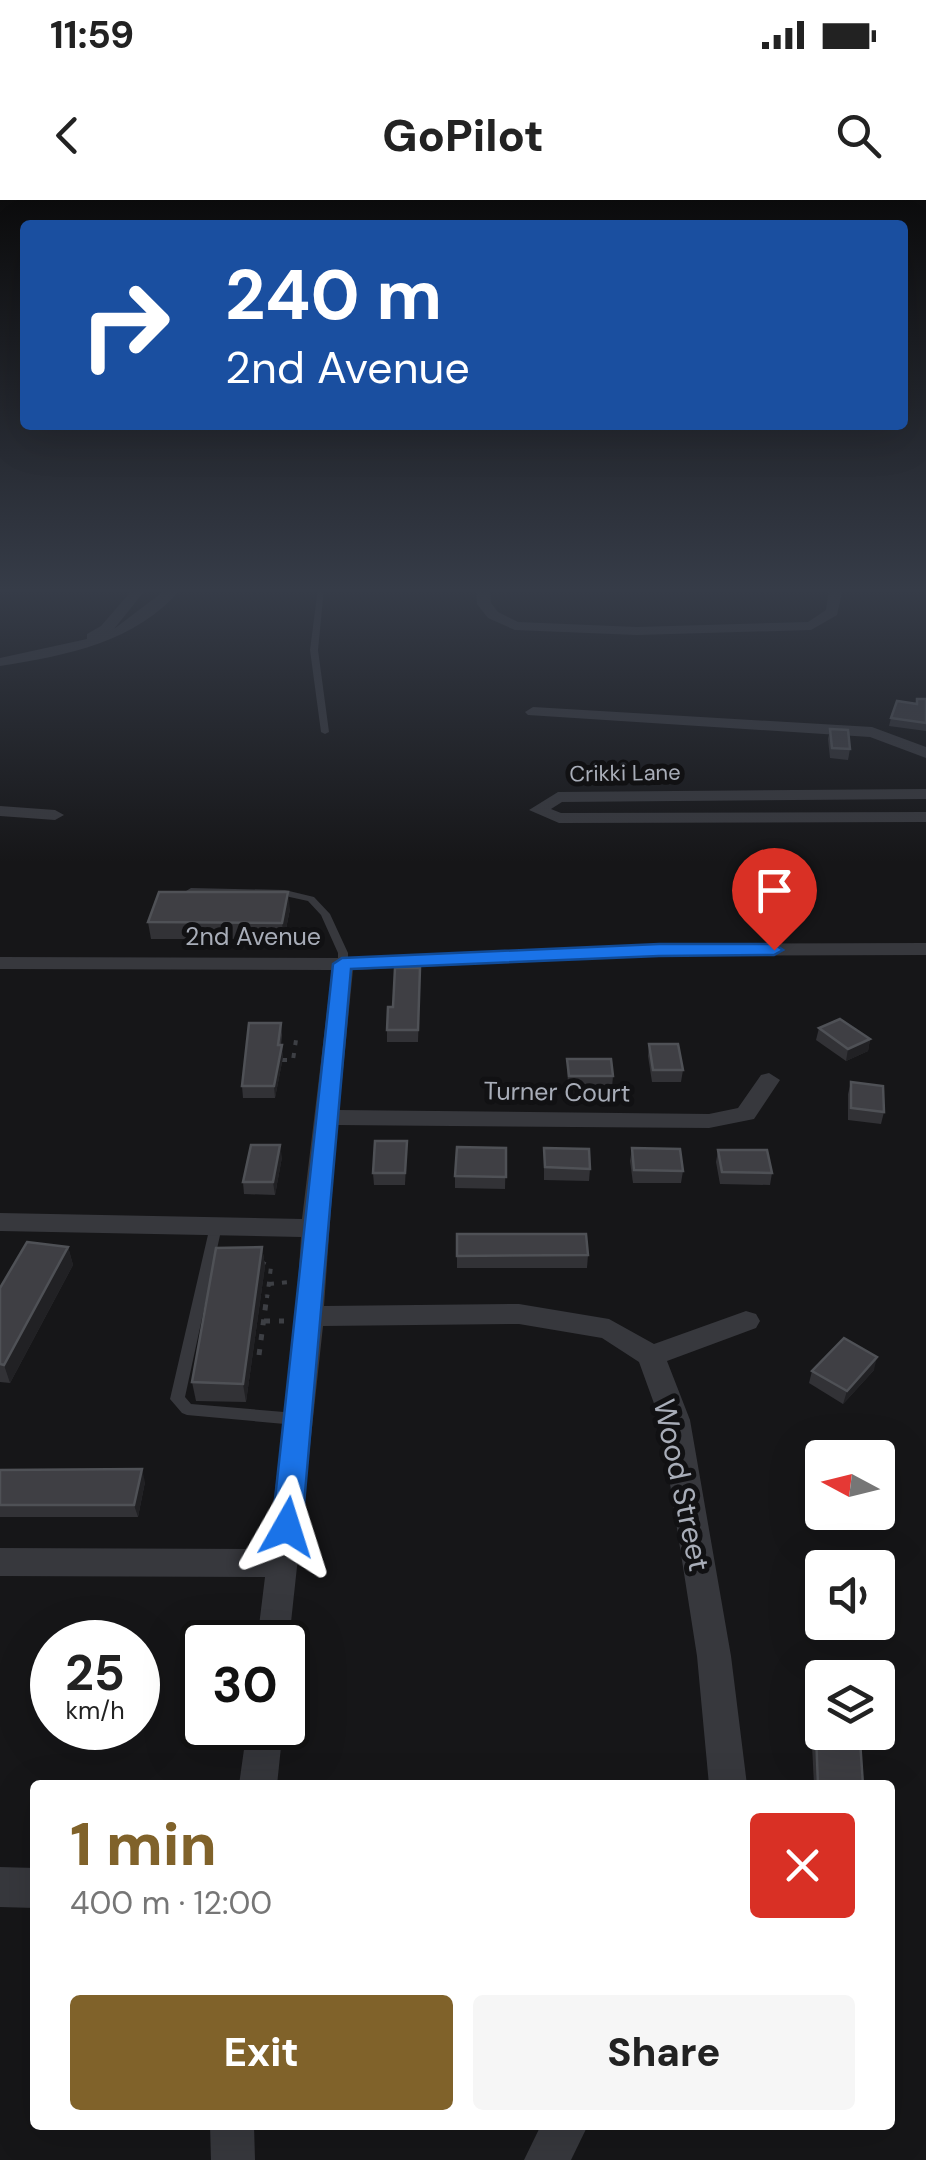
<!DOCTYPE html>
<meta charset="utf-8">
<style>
:root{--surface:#fff;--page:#f6f6f6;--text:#222;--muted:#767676;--accent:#80622a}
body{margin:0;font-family:"DM Sans",sans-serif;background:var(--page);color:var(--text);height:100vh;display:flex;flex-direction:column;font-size:38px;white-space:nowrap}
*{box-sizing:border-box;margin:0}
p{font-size:32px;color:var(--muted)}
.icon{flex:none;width:55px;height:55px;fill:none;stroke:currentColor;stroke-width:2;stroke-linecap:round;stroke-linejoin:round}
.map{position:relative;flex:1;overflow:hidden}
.panel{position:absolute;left:30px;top:1580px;width:865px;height:350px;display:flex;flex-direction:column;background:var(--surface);border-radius:10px;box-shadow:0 10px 40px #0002}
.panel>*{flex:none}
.guide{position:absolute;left:20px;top:20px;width:888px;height:210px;border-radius:10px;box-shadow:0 10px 40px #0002;background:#1a4fa0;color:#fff;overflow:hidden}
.needle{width:65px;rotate:277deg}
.controls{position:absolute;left:805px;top:1240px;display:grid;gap:20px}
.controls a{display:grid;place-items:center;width:90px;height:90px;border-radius:10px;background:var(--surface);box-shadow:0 10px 40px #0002;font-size:50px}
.speed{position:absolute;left:30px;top:1420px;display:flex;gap:20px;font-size:50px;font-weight:700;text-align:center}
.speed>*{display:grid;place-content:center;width:130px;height:130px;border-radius:50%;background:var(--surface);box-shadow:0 10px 40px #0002;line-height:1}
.speed small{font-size:25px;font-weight:400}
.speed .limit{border:5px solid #111;border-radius:15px;background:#fff;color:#111}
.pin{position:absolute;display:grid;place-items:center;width:85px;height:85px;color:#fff;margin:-102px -42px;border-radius:50% 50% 50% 0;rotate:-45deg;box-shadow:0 0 10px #0007}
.pin .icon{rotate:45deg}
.me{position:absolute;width:110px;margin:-55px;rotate:6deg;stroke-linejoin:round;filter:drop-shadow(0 0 8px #0008)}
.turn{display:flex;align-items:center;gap:35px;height:210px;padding:0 40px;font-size:45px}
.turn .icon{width:130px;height:130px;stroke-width:2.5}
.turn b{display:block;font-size:70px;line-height:85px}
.round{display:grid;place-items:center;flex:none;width:105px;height:105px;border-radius:10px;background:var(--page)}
.head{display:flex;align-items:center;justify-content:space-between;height:170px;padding:0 40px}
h1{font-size:60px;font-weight:800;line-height:75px;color:var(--accent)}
.primary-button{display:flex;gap:20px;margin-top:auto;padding:20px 40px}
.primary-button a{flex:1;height:115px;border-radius:10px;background:var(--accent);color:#fff;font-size:40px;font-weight:800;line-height:115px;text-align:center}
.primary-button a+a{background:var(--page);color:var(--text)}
.status{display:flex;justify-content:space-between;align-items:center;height:70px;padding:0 50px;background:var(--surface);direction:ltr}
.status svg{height:28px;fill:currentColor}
header{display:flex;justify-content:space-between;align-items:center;height:130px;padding:0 40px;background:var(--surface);font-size:45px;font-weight:800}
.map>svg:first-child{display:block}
</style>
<div class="status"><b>11:59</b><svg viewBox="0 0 49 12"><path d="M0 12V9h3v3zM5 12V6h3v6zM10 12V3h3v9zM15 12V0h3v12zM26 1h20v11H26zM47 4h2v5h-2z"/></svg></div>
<header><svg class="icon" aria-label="back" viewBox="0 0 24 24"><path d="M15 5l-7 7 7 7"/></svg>GoPilot<svg class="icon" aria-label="search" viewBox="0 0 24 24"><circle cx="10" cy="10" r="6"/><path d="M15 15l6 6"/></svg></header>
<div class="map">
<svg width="926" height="1960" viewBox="0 0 926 1960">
<rect width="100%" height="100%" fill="#161618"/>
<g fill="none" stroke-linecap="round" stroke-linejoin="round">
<g stroke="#3d3f44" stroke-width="4" stroke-dasharray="5 8" stroke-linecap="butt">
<polyline points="282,860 293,860 296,840"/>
<polyline points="261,1062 271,1067 267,1098"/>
<polyline points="269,1084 289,1082"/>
</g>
<g stroke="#3d3f44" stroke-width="5" stroke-dasharray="6 9" stroke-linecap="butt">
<polyline points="264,1121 284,1121"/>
<polyline points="259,1155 267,1095"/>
</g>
<g fill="#37383d" fill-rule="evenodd">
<polygon points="318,388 324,388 318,450 329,532 325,534 321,532 310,450"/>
<polygon points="191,688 285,690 314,697 330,714 348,753 348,764 343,767 338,764 338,753 321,715 308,701 285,696 188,693 186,691"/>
<polygon points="216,1022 222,1026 185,1197 191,1204 296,1213 301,1215 303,1219 301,1223 296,1225 187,1215 182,1213 170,1199 210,1026"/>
</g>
<g fill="#37383d" fill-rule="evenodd">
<path d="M134,388H147L114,429L168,388H182C135,443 68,455 0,466V458L87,439V434L101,426Z"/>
<polygon points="476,388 490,388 491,403 498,412 518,422 637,427 808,422 826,410 829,388 843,388 837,415 811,430 637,435 515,430 488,418 477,404"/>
<polygon points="533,507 872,527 926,547 926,558 870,537 528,515 525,512"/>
<polygon points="926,589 926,599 562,602 551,609 561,613 926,612 926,622 559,623 529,610 558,592"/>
<polygon points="0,606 55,610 64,615 55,620 0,616"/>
<polygon points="926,743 926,755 659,756 353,770 339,910 709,914 738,908 761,875 769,873 780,880 754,919 709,928 337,925 324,1106 519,1104 609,1119 654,1144 746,1111 756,1114 760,1121 756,1128 667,1161 690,1220 731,1456 747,1585 709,1585 697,1456 660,1220 639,1162 602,1138 519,1124 323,1126 288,1450 288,1442 257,1442 265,1377 0,1376 0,1348 268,1349 296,1116 301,1037 0,1031 0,1013 302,1019 332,770 0,769 0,757 343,758 659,744"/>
<polygon points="247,1528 283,1528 277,1585 239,1585"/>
<polygon points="0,1667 35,1668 35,1708 0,1707"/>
<polygon points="210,1925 254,1925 255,1960 211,1960"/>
<polygon points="541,1925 588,1925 571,1960 524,1960"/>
</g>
</g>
<g fill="#323236">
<polygon points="926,499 926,531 889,526 891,518"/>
<polygon points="830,529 850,549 848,560 830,558 828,539"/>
<polygon points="290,709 284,739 151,739 148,722"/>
<polygon points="420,780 418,842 387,842 387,830 393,807"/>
<polygon points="281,823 282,835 281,845 283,857 275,898 243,898 242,886"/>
<polygon points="819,828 870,839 868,851 846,861 816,840"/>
<polygon points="649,844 683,870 681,882 652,882 648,856"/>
<polygon points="567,859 613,876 612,888 568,888"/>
<polygon points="851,882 884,912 881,924 848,920 848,894"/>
<polygon points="407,941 405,985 374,985 373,973"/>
<polygon points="506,948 505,989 455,988 455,976"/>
<polygon points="544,948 590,969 589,981 544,980"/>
<polygon points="632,948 683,971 681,983 633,983 630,961"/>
<polygon points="718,950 772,973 770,985 720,984 716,962"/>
<polygon points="282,957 275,995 244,994 243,982"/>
<polygon points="457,1034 588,1055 587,1068 457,1068"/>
<polygon points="68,1047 73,1065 10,1183 0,1182 0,1088"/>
<polygon points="262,1047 265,1066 246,1202 196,1201 192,1182"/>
<polygon points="874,1170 843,1204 809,1183 812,1171"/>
<polygon points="0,1270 145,1282 138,1317 0,1317"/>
<polygon points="816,1534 863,1585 814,1585 812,1545"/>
</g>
<g fill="#212124">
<polygon points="288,692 290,709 284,739 282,723"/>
<polygon points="870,839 868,851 846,861 848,849"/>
<polygon points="282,845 283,857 275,898 274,886"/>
<polygon points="280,945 282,957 275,995 273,982"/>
<polygon points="68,1047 73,1065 10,1183 4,1165"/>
<polygon points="262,1047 265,1066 246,1202 243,1184"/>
<polygon points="877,1157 874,1170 843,1204 847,1191"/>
<polygon points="142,1269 145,1282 138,1317 134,1305"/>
</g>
<g fill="#3f3f44" stroke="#4f5156" stroke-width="2.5">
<polygon points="917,499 926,499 926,523 891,518 897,501 917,504"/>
<polygon points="830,529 848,530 850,549 832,548"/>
<polygon points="159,692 288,692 282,723 148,722"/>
<polygon points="395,768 420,768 418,830 387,830 388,807 393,807"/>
<polygon points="840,819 870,839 848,849 819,828"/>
<polygon points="249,823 281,823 278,845 282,845 274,886 242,886"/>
<polygon points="649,844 678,844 683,870 653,870"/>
<polygon points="567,859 611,859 613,876 569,876"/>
<polygon points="851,882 883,886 884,912 851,908"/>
<polygon points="375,941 407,941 405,973 373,973"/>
<polygon points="251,945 280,945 273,982 243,982"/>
<polygon points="457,947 506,948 506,977 455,976"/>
<polygon points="544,948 589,949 590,969 545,967"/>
<polygon points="632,948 680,949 683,971 634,970"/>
<polygon points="718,950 767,950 772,973 722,972"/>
<polygon points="457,1034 586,1034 588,1055 457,1056"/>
<polygon points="27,1042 68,1047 4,1165 0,1164 0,1088"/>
<polygon points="262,1047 243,1184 192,1182 216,1048"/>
<polygon points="844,1138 877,1157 847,1191 812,1171"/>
<polygon points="142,1269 134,1305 0,1305 0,1270"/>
<polygon points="816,1534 860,1540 863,1585 818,1585"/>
</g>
<linearGradient id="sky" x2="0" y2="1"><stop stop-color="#0c0c0d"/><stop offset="0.59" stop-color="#363c48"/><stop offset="1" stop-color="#363c48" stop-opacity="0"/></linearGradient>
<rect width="926" height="662" fill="url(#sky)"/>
<polygon fill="#1a73e8" stroke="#114b97" stroke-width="2.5" points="659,744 774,744 783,750 774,755 659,756 351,769 302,1327 297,1335 287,1339 277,1335 272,1327 333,764 342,758"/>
<g text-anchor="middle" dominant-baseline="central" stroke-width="10" stroke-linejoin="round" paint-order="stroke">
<g font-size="22" fill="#a8adb8" stroke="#111113">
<text transform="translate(625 573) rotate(-1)">Crikki Lane</text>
</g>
<g font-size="25" fill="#a8adb8" stroke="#111113">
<text x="253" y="736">2nd Avenue</text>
<text transform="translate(557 892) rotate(1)">Turner Court</text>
</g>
<g font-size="30" fill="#a8adb8" stroke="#111113">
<text transform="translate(682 1285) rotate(78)">Wood Street</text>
</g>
</g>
</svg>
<div class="controls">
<a><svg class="needle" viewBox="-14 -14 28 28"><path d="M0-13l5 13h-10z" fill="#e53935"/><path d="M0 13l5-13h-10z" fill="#767676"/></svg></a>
<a><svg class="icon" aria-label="sound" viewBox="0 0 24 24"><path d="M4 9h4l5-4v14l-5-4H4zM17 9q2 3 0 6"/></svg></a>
<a><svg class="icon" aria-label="layers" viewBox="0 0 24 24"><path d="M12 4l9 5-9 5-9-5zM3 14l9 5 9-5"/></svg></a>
</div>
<div class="speed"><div>25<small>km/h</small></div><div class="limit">30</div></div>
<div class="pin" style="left:774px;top:750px;background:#d93025"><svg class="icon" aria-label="arrive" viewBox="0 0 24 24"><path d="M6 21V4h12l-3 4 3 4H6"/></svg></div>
<svg class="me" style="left:287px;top:1327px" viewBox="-20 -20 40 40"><path d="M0-17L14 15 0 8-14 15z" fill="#1a73e8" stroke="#fff" stroke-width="4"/></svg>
<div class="guide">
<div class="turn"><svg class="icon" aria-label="right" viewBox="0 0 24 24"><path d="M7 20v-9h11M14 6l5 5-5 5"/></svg><div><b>240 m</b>2nd Avenue</div></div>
</div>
<section class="panel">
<div class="head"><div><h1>1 min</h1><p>400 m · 12:00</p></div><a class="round" style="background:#d93025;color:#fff"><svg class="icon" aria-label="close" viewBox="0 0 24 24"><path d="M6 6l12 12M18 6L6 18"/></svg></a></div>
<div class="primary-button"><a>Exit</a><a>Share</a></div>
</section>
</div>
